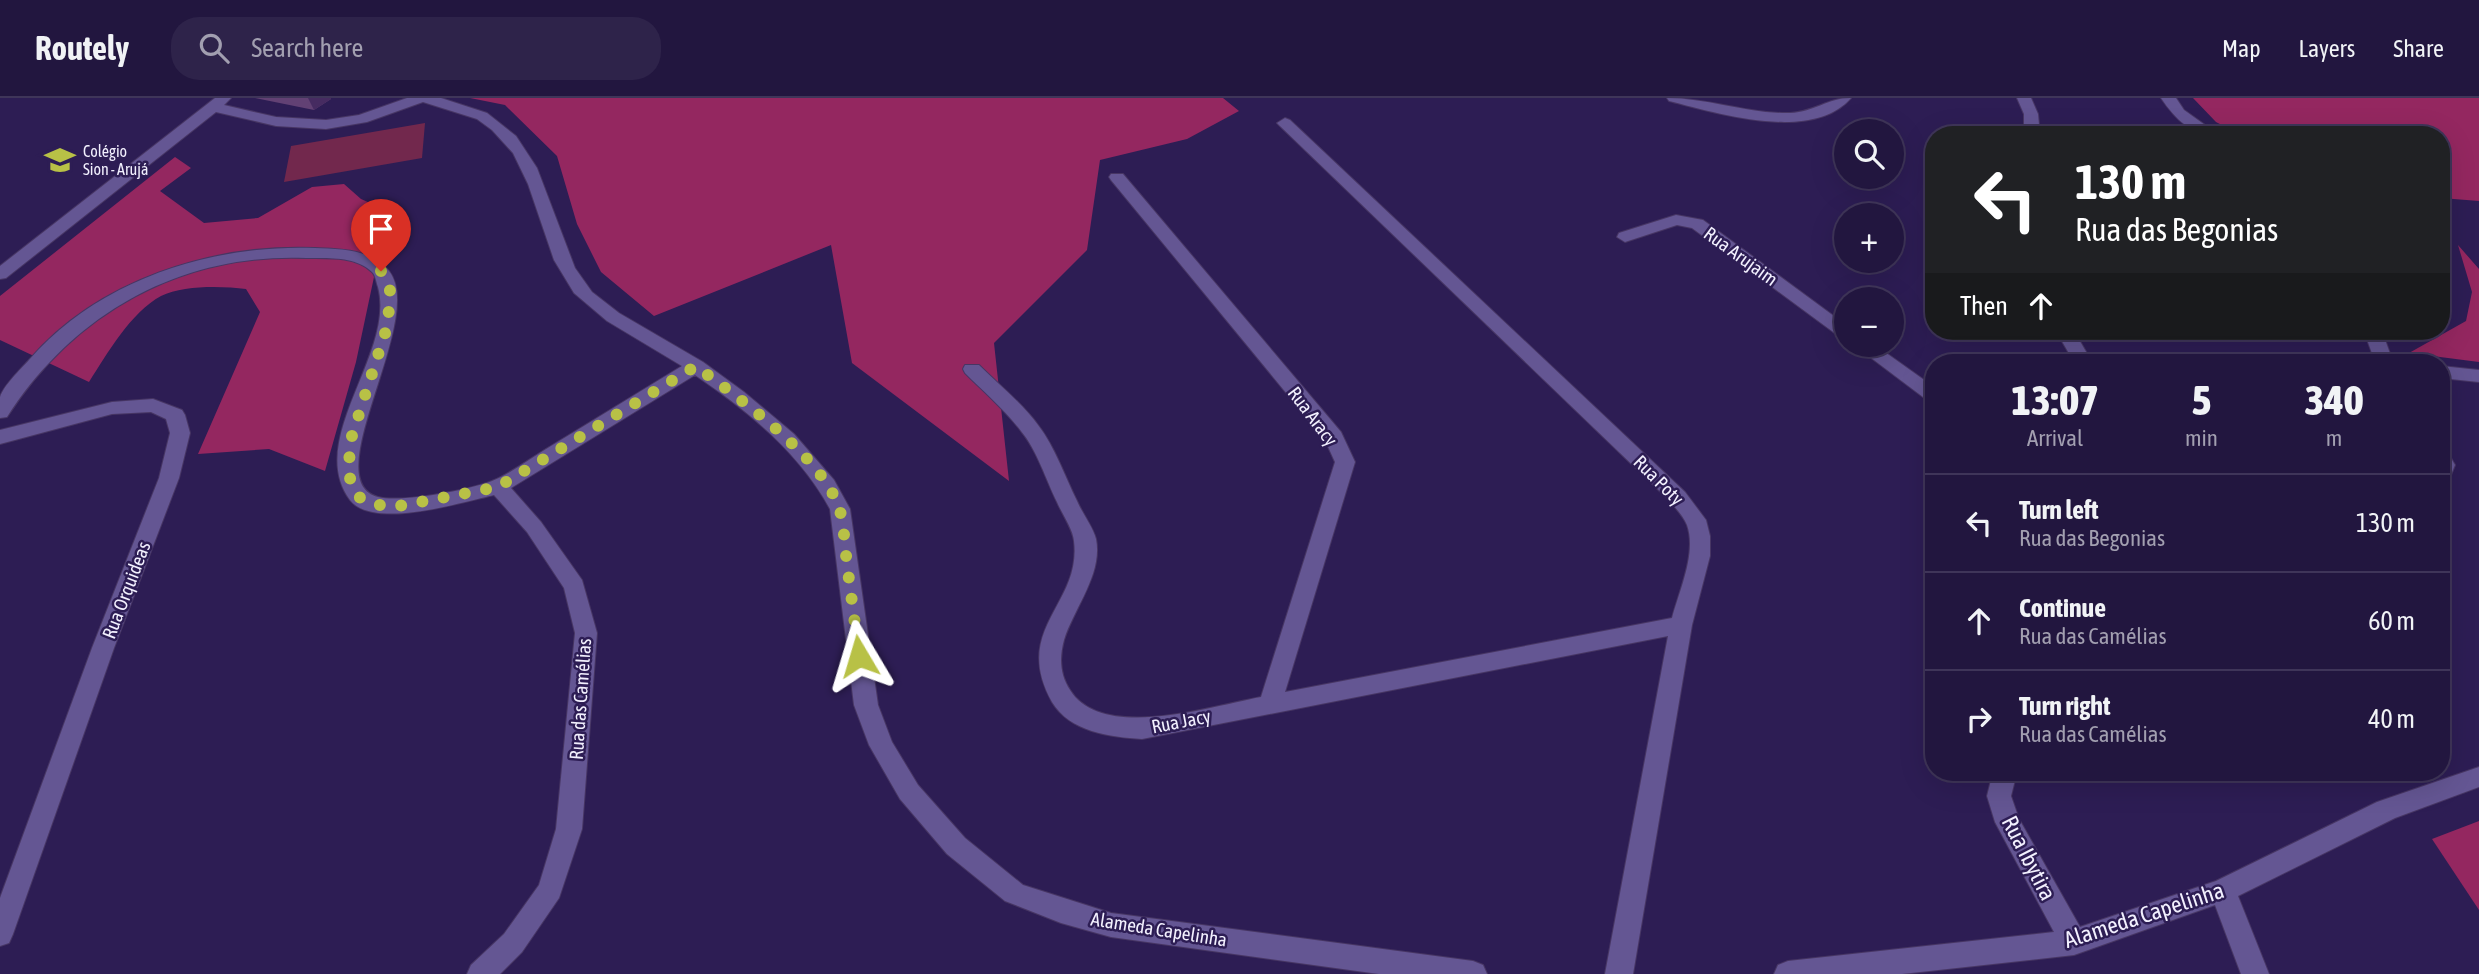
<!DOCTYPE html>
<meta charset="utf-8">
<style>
:root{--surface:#22163f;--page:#2e234a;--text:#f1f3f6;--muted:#a29fb0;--line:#3f3559}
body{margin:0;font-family:"Asap Condensed",sans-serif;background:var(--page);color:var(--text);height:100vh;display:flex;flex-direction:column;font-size:26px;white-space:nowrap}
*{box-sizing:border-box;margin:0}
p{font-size:23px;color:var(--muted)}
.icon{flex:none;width:38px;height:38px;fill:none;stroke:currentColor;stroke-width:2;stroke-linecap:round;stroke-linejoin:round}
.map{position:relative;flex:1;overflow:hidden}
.sheet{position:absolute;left:1925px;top:256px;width:525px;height:427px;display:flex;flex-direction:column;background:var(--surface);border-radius:28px;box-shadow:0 7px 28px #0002,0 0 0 2px var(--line)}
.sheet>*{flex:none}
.guide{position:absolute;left:1925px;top:28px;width:525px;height:214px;border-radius:28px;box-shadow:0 7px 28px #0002,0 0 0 2px var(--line);background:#202124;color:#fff;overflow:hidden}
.controls{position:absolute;left:1834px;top:21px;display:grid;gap:14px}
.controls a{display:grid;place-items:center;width:70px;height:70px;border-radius:50%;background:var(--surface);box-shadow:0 7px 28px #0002,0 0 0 2px var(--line);font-size:35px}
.pin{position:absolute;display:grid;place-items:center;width:60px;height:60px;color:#fff;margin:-72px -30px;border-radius:50% 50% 50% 0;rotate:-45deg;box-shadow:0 0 7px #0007}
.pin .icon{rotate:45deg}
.me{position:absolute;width:77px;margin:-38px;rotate:353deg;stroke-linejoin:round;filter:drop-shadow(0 0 5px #0008)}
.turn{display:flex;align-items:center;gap:24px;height:147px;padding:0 35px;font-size:32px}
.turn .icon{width:91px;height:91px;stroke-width:2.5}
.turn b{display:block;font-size:49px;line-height:60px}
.then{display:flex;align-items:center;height:66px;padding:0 35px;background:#0003;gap:14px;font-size:26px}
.eta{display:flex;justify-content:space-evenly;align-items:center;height:119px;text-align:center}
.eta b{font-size:42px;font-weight:800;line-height:49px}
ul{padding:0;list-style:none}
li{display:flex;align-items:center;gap:21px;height:98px;padding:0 35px;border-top:2px solid var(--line)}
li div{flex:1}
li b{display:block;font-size:26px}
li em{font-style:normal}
header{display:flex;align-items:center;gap:42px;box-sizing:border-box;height:98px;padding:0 35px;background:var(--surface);border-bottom:2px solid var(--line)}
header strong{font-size:33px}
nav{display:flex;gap:38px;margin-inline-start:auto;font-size:24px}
.search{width:490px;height:63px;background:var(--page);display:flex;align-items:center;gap:18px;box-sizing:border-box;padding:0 24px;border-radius:28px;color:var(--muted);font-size:26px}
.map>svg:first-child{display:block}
</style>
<header>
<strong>Routely</strong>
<div class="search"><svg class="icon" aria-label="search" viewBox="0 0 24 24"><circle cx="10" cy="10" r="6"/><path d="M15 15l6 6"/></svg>Search here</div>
<nav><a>Map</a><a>Layers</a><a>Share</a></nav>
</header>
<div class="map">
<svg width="2479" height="876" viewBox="0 0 2479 876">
<rect width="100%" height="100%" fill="#2d1d54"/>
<polygon fill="#72284d" points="425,25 422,60 284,84 291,48"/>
<g fill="#942760">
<polygon points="470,0 1223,0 1239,13 1187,41 1100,62 1087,152 994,245 1009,383 852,265 831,147 654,218 601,174 577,126 557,58 505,7"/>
<polygon points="2193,0 2479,0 2479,103 2441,100 2441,37 2241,37 2216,24"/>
<path d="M175,59L191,70L160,93L204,125L258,120L312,89L344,86L361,101L388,113L356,264L325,373L269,351L198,356L260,214L246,191C222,188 183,187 161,198C131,214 107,256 89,284L0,242V198Z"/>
<polygon points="2458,147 2479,171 2479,264 2409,255 2466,223 2472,194"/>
<polygon points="2479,723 2479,812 2432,741"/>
</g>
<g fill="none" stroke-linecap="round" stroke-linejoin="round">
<g stroke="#473664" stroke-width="2">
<g id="minor">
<path d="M215,0H231L224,7L276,19L326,22L359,17L407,0H441L487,15L516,38L537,70L575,170L592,194L619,215L703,264L744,294L794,336L834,382L850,411L878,607L892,644L918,687L965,740L1023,787L1111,815L1473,863L1483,867L1487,876H1379L1111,839L1061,825L1005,803L947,756L900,701L869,647L854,607L830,411C799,354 748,313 695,277L511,390L541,424L582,482L597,535L582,731L559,800L522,854L500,876H467L471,867L504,836L539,787L556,731L575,535L564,490L527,434L494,397C463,404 373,432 350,402C305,341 396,255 378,189C376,184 376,178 372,174C356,158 327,160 306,160C181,155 74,215 7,319L0,320C0,314 0,305 0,299C4,287 20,272 29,262C98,182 212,146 315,150C340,151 372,151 389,173C427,221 315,383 378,399C401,405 469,392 492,383C512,375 532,359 551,348C595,321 638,295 682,268L607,223L574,195L554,162L528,86L513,55L492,32L477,21L423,4L367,24L326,31L276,28L216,14L6,180L0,181V168Z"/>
<path d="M1667,0C1708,0 1748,16 1790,15C1815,14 1827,0 1851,0C1812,45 1717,15 1669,3Z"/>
<polygon points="2017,0 2031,0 2038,16 2040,37 2024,37 2024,16"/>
<path d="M2161,0H2176L2184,12L2219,37C2191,37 2176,22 2161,0Z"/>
<path d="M1285,20L1290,22L1685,394L1706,422L1710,438V458L1692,527L1633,876H1605L1668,538L1142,641C1110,639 1070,634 1052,604C1011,530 1082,507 1074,443C1073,431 1062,416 1057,404C1046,382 1037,352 1021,333C1005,312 984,294 965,275L963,271L965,267H979C998,286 1022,305 1038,327C1055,349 1065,379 1077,403C1082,415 1093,429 1096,441C1103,476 1074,510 1064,542C1059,560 1060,577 1070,592C1102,644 1212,608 1261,599L1335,364L1325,342L1111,82L1109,79L1111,76H1123L1341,334L1355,364L1285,594L1672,520C1679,493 1697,455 1687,427C1684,419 1676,411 1671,404L1280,28L1277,25Z"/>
<polygon points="1676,117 1703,122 1846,227 1846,241 1840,239 1692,130 1677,127 1625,144 1617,139 1619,135"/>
<polygon points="2056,233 2074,233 2092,264 2074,264"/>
<polygon points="2364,233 2382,233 2393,264 2375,264"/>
<polygon points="1854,247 1875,247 1934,289 1934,304 1927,302"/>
<polygon points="2441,268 2479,272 2479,284 2441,280"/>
<polygon points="153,301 182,312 185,317 190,335 179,380 114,550 13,836 9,845 0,848 0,800 92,550 159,380 170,335 166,321 151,314 112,316 0,346 0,332 112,304"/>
<polygon points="2441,353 2448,355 2455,367 2448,384 2441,386"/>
<polygon points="2479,669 2479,689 2395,720 2238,798 2269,876 2241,876 2215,807 2074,857 1902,876 1774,876 1778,867 1788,863 2054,834 1995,724 1987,698 1993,674 2017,674 2011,698 2019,721 2080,829 2216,783 2377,704"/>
</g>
</g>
<use href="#minor" fill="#645693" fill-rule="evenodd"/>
</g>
<polygon fill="#624174" points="255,0 331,0 331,1 314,12"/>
<polygon fill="#462b61" points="308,0 331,0 331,1 314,12"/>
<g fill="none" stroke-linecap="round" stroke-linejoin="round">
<path stroke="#b8c146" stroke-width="12" stroke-dasharray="0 21.6" d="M381,173L390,191L388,226L351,341L348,376L359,399L373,406L394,409L498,389L696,268C739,301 822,358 839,410C844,424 844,442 846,457C850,491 855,524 859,558"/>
</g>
<defs>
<g id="school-bare" transform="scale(2.415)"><path d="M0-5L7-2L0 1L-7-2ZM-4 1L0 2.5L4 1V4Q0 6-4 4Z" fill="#b8c146" stroke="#2d1d54" stroke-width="2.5" paint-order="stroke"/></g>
</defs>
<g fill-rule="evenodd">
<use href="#school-bare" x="60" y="62"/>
</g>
<g text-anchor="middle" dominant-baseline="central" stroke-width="5" stroke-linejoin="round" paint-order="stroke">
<g font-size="16" fill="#f2f0fe" stroke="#2d1d54" text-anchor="start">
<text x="83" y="53">Colégio<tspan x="83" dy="18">Sion - Arujá</tspan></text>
</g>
<g font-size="19" fill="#f2f0fe" stroke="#2d1d54">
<text transform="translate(1741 158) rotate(36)">Rua Arujaim</text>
<text transform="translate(1313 318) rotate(53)">Rua Aracy</text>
<text transform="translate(1659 382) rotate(45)">Rua Poty</text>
<text transform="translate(126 492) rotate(-69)">Rua Orquideas</text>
<text transform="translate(580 601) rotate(-86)">Rua das Camélias</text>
<text transform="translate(1181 623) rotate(-11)">Rua Jacy</text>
<text transform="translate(1159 831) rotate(9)">Alameda Capelinha</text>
</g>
<g font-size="23" fill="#f2f0fe" stroke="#2d1d54">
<text transform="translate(2029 760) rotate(63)">Rua Ibytira</text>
<text transform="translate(2144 817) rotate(-18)">Alameda Capelinha</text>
</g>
</g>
</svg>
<div class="controls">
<a><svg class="icon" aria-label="search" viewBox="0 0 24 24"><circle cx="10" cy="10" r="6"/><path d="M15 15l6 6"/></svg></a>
<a>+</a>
<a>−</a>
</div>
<div class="pin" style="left:381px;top:173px;background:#d93025"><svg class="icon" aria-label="arrive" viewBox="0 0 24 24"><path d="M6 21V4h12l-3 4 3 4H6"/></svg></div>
<svg class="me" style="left:859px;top:558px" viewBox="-20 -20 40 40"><path d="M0-17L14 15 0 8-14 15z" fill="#b8c146" stroke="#fff" stroke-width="4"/></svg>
<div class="guide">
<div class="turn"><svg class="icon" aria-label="left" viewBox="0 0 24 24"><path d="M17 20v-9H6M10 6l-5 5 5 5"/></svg><div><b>130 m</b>Rua das Begonias</div></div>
<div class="then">Then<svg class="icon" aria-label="ahead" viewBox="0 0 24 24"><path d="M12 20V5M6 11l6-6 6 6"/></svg></div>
</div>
<section class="sheet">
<div class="eta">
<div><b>13:07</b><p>Arrival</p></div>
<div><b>5</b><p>min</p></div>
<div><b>340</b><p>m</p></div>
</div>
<ul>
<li><svg class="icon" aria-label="left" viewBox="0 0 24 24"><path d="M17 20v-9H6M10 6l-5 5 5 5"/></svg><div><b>Turn left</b><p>Rua das Begonias</p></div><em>130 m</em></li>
<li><svg class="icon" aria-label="ahead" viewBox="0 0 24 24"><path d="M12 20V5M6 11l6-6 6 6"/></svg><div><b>Continue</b><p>Rua das Camélias</p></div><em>60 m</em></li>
<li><svg class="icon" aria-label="right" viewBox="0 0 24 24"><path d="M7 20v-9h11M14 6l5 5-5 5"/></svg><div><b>Turn right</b><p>Rua das Camélias</p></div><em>40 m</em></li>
</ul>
</section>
</div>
